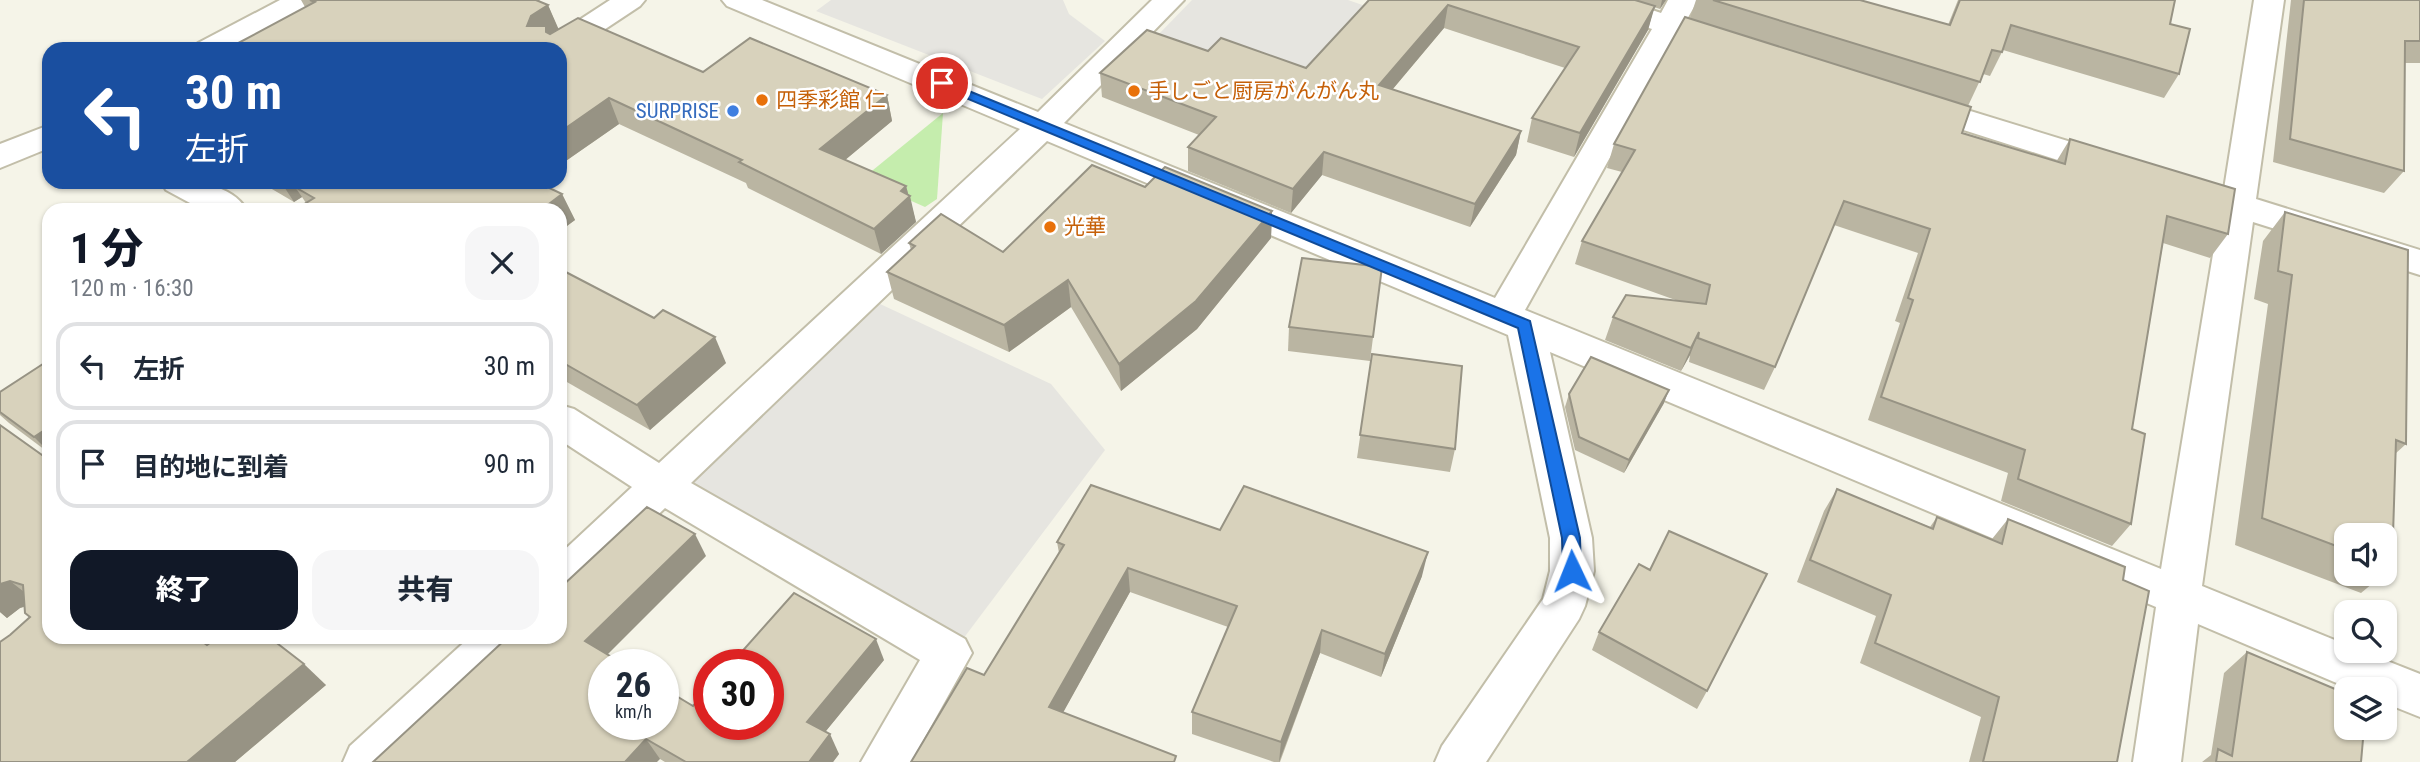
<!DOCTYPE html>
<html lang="ja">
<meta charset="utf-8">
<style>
:root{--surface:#fff;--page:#f6f6f7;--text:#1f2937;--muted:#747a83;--line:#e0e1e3;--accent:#111827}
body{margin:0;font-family:"Roboto Condensed","Noto Sans JP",sans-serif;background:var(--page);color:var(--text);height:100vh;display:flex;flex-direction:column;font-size:26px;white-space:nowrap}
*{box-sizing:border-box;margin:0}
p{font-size:23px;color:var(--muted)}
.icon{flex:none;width:38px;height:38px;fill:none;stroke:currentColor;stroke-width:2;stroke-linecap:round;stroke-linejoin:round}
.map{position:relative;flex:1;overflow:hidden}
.details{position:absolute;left:42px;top:203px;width:525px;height:441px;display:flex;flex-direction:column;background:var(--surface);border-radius:21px;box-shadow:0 2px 5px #0004}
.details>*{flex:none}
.hud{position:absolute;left:42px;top:42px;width:525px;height:147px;border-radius:21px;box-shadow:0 2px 5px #0004;background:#1a4fa0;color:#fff;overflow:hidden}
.tools{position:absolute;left:2334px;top:523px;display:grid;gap:14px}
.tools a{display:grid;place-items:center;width:63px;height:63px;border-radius:14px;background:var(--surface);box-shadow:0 2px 5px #0004;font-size:35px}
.speed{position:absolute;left:588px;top:649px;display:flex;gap:14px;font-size:35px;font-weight:700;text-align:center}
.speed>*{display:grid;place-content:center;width:91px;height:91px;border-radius:50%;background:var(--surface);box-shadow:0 2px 5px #0004;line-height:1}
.speed small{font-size:18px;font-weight:400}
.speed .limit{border:10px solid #d22;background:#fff;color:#111}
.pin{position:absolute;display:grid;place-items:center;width:60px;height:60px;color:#fff;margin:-30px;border:4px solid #fff;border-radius:50%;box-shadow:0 2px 7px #0007}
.me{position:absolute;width:77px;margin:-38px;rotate:358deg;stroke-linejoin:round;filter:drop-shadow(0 0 5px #0008)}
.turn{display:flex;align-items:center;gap:24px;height:147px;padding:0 28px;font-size:32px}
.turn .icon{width:91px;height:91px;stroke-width:2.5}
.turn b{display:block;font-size:49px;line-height:60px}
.round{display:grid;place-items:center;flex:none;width:74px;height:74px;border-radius:21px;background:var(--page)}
.headline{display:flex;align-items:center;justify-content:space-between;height:119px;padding:0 28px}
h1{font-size:42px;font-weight:800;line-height:52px;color:var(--accent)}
.button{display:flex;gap:14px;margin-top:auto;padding:14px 28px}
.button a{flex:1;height:80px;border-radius:21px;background:var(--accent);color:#fff;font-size:28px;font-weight:800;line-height:80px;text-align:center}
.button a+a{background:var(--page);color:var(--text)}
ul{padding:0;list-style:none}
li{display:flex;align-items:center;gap:21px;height:88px;margin:0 14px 10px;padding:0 14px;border:4px solid var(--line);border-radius:21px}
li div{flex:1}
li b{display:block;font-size:26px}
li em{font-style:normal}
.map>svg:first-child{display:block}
</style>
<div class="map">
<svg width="2420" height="762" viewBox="0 0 2420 762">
<rect width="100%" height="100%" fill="#f5f4e8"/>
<polygon fill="#c5edad" points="943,113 937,199 925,207 862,179"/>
<g fill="#e6e5e0">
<polygon points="831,0 1063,0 1069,14 1105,41 1042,99 816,11"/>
<polygon points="1192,0 1348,0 1374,9 1293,100 1157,36"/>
<polygon points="878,303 1051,384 1105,450 963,639 690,482"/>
</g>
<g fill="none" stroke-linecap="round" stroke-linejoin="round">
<g stroke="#c2bea9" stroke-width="4">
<g id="minor">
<polygon points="280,0 317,0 312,6 232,49 194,49 198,43"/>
<polygon points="610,0 645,0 640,6 566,55 560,57 560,49 540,49 544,43"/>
<polygon points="722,0 762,0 1038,112 1152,0 1184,0 1064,123 1495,298 1652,29 1583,6 1578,0 1622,0 1661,13 1668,0 1698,0 1686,21 1739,38 1743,44 1739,50 1728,53 1677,37 1525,310 2161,569 2220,212 2170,196 2165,188 2170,180 2182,177 2224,189 2254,0 2284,0 2256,199 2420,250 2420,275 2253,222 2202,586 2347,645 2347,651 2362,651 2420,674 2420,717 2385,703 2385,690 2353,690 2198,624 2181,762 2133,762 2156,607 1550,352 1592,538 1594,571 1585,606 1579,619 1486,762 1435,762 1442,746 1543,599 1550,571 1550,538 1508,335 1047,141 691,483 965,639 972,653 911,762 861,762 920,660 665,508 575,594 560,600 560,554 632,487 560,440 560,405 574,409 659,463 1020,129 727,6"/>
<polygon points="1915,94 2123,158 2128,166 2123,174 2111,177 1904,111 1899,104 1904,97"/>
<polygon points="49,125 49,148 0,168 0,144"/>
<path d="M161,182C191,182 229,181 247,210H203L166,190Z"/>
<polygon points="470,637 523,637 517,651 401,762 343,762 350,746"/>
</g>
</g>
<use href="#minor" fill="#fff" fill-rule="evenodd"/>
</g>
<g fill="#bab5a2">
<polygon points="301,0 540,0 539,1 548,5 558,29 703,72 887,95 892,121 845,160 906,186 916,222 881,254 748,188 746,183 619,124 560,165 560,49 305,7"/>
<polygon points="1369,0 1666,0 1660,9 1654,7 1648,30 1574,157 1527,142 1532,118 1565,68 1444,28 1392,90 1521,131 1516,155 1470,227 1322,175 1291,213 1188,171 1188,147 1199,135 1102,97 1100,73 1208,51 1306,68"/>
<polygon points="1696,0 1860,0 1948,25 1958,0 2175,0 2170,24 2179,74 2164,98 2003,50 1990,76 1983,74 1968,106 1962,133 2056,162 2070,139 2228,234 2210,258 2163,243 2132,429 2131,524 2112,546 2001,501 2008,473 1868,420 1900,323 1895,321 1918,253 1834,225 1775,367 1764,390 1689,362 1690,355 1681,371 1605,340 1613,317 1681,302 1575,264 1582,241 1622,172 1607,168 1614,144 1690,18"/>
<polygon points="2291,0 2420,0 2420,63 2405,63 2404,171 2384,193 2273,162"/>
<polygon points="260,182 324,182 317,187 562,194 575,220 560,231 560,210 300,210 298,208 306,203 302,197 294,202"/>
<polygon points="1145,187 1272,211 1271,238 1197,329 1121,391 1071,307 1009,352 894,299 887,272 911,250 909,243 1003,252"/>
<polygon points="2285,212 2406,444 2395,454 2392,567 2385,573 2385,536 2347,536 2347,574 2384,574 2361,593 2235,545 2268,304 2254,299 2263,241"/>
<polygon points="1382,267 1370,361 1288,351 1289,327"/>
<polygon points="560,269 726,363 650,430 560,378"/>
<polygon points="1372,354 1455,449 1450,472 1357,458"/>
<polygon points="49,360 49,453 9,423 0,415 0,392"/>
<polygon points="1569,394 1664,403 1624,473 1575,450 1565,407"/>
<polygon points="0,425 49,637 207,645 326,685 235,762 0,762 10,635 29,617 24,607 20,608 7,618 0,612"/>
<polygon points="1837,489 1930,527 1937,517 1992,539 2008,519 2123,580 2117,762 1969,762 1981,717 1860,663 1876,616 1797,582 1824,511"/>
<polygon points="1220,530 1422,576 1381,677 1320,653 1280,762 1274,762 1192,734 1192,712 1228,627 1130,592 1063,712 911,762 984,675 1059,553 1057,542"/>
<polygon points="706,556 607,654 693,706 884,660 825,732 839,754 833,762 665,762 660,759 373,762"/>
<polygon points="1650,570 1707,691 1697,709 1592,650 1599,632"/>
<polygon points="2247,652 2361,762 2202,762 2211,755 2224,673"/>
</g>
<g fill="#979384">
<polygon points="1662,0 1666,0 1660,9"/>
<polygon points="548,5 559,30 539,49 527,26 531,16"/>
<polygon points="1448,5 1444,28 1376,109 1379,85"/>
<polygon points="1655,6 1648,30 1574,157 1580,133"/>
<polygon points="887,95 892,121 827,175 820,149"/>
<polygon points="609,98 619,124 560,165 560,132"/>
<polygon points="1521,131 1516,155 1470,227 1475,204"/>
<polygon points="1324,152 1322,175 1291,213 1293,189"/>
<polygon points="281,182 324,182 306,194 295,187 302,197 294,202"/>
<polygon points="906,186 909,197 910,196 916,222 881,254 874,229 901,191"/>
<polygon points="562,194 575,220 560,231 560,210 541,210"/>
<polygon points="1272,211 1271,238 1197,329 1121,391 1119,364"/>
<polygon points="1068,280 1071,307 1009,352 1004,325"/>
<polygon points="1699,332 1690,355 1681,371 1691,348"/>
<polygon points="715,337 726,363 650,430 637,405"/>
<polygon points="1669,390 1664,403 1624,473 1629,460"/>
<polygon points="49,427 49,452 34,437"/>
<polygon points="695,534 706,556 600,662 585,641"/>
<polygon points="1428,552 1422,576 1381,677 1385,654"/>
<polygon points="1128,568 1130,592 1054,729 1049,707"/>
<polygon points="10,581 37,602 20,608 7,618 0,612 0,584"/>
<polygon points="1322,630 1320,653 1279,762 1281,742"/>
<polygon points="876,639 884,660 817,742 807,722"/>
<polygon points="304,664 326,685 235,762 187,762"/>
<polygon points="830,734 839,754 833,762 809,762"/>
<polygon points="646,739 660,759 657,762 625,762"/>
</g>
<g fill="#d8d2bc" stroke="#979384" stroke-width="2">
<polygon points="310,0 536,0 548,5 531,16 527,26 546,26 546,32 550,34 578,18 703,72 750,38 887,95 820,149 906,186 901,191 910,196 874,229 739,162 742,160 609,98 560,132 560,49 227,49 315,2"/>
<polygon points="1369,0 1635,0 1655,6 1580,133 1532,118 1579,47 1448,5 1379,85 1521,131 1475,204 1324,152 1293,189 1188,147 1216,117 1100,73 1147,30 1208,51 1221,38 1306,68"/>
<polygon points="1713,0 1860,0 1950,25 1960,0 2175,0 2170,24 2190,29 2179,74 2011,25 2002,52 1992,50 1980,82"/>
<polygon points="2304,0 2420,0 2420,41 2405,41 2404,171 2290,139"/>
<polygon points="1685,17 1971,107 1962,133 2065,164 2070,139 2235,189 2228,234 2167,216 2132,429 2145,434 2131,524 2018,479 2025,450 1881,397 1913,300 1908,298 1930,229 1844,201 1775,367 1698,338 1699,332 1691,348 1613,317 1626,295 1706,304 1710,285 1582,241 1635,150 1614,144"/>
<polygon points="1092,165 1145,187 1165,167 1272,211 1196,301 1119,364 1068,280 1004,325 887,272 915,246 909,243 941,214 1003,252"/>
<polygon points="325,182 537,182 562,194 541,210 302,210 298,208 314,198 295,187 318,187"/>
<polygon points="2285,212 2408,250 2406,444 2396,440 2392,567 2385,565 2385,536 2347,536 2347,550 2262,518 2292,275 2278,271"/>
<polygon points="1302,258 1382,267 1373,337 1289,327"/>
<polygon points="560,269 654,318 663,310 715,337 637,405 560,361"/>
<polygon points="1372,354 1462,366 1455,449 1360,435"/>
<polygon points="1591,357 1669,390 1629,460 1579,437 1569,394"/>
<polygon points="49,360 49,427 34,437 0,412 0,392"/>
<polygon points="0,425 49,460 49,637 196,637 207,645 218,637 269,637 304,664 187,762 0,762 0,642 10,635 30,617 25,613 23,585 10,581 0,584"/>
<polygon points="1091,485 1220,530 1244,486 1428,552 1385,654 1322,630 1281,742 1192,712 1237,606 1128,568 1049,707 1176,756 1174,762 911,762 967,668 984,675 1064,545 1057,542"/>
<polygon points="1837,489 1933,529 1937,517 2002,544 2008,519 2125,567 2123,580 2149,591 2117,762 1983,762 1999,697 1875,643 1891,595 1810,560"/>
<polygon points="647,507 695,534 585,641 625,665 604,665 604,724 663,724 663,688 693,706 709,688 709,724 768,724 768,665 730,665 794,593 876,639 807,722 830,734 809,762 686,762 646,739 625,762 373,762 508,637 560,637 560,588"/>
<polygon points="1669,531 1767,574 1707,691 1599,632 1639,564 1650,570"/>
<polygon points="2247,652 2347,694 2347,728 2364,728 2361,762 2216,762 2218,749 2232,756"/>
</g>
<polygon fill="#1a73e8" stroke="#114b97" stroke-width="2" points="942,80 1530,321 1580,538 1581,571 1578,576 1572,579 1565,576 1563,571 1562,538 1518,328 937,86 935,83"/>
<g fill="#e8710a" stroke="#fff" stroke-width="2.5">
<circle cx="1134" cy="91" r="7"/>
<circle cx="762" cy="100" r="7"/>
<circle cx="1050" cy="227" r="7"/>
</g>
<circle fill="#3f7fe0" stroke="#fff" stroke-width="2.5" cx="733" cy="111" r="7"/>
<g text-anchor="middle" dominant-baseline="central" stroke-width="5" stroke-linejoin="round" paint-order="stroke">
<g font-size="21" fill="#c56008" stroke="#fff" text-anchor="start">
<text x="1148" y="91">手しごと厨房がんがん丸</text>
<text x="776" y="100">四季彩館 仁</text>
<text x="1064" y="227">光華</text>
</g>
<g font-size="21" fill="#366cbe" stroke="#fff" text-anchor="end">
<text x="719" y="111">SURPRISE</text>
</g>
</g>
</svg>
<div class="tools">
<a><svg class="icon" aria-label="sound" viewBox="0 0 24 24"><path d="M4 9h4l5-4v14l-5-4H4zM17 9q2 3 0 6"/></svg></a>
<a><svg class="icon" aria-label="search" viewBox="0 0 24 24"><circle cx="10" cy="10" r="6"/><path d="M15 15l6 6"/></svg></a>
<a><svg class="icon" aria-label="layers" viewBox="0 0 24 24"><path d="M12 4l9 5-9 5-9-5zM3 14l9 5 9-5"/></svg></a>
</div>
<div class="speed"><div>26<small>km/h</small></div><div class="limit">30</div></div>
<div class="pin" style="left:942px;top:83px;background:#d93025"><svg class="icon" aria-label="arrive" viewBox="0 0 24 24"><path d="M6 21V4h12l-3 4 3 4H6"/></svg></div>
<svg class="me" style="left:1572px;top:571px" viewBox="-20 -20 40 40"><path d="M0-17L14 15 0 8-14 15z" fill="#1a73e8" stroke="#fff" stroke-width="4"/></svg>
<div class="hud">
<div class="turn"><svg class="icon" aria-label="left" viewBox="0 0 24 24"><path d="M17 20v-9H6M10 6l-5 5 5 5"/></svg><div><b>30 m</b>左折</div></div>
</div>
<section class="details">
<div class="headline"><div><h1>1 分</h1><p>120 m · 16:30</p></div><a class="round"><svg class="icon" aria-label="close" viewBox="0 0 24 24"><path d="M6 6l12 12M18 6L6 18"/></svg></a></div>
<ul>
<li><svg class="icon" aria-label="left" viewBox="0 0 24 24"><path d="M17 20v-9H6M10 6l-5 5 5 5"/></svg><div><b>左折</b></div><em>30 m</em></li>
<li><svg class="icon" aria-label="arrive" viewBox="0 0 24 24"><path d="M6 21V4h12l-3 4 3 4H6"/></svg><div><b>目的地に到着</b></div><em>90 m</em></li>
</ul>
<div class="button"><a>終了</a><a>共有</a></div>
</section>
</div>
